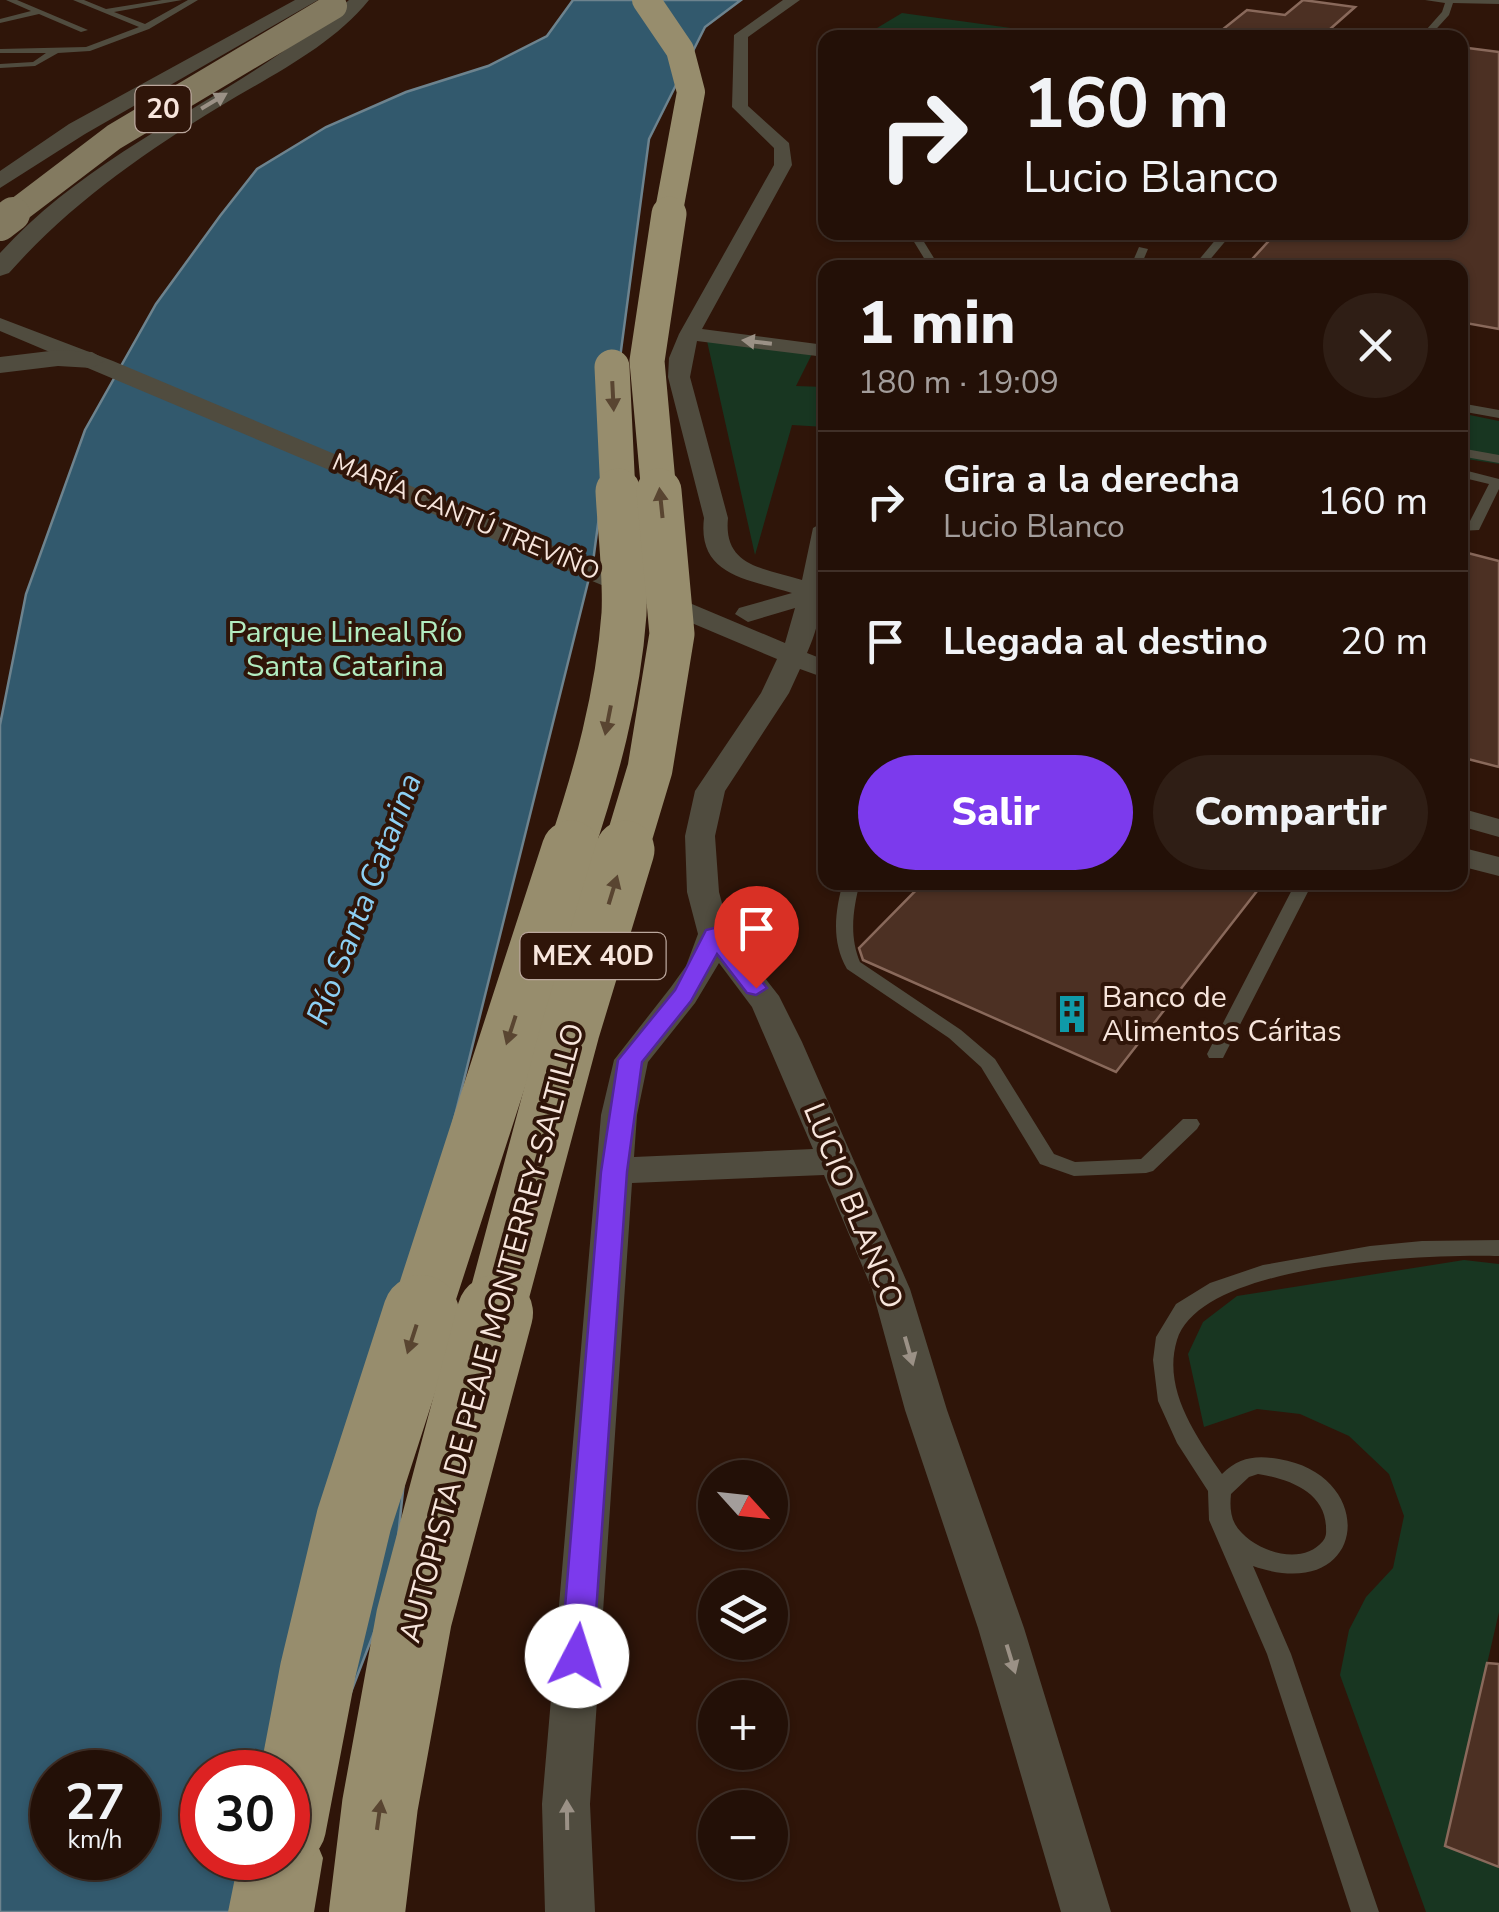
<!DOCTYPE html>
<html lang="es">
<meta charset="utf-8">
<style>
:root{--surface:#231007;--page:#2f1e15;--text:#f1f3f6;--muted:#a39d9b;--line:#403028;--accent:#7c3aed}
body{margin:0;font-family:"Nunito Sans",sans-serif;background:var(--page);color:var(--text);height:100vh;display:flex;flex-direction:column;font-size:38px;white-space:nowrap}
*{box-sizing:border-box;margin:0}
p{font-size:32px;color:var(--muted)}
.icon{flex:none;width:55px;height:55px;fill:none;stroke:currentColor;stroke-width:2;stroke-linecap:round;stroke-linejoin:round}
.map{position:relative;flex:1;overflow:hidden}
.side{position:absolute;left:818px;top:260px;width:650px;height:630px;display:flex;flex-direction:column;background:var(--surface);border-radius:20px;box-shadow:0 2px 8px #0004,0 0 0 2px var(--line)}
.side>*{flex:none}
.guide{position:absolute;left:818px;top:30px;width:650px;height:210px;border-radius:20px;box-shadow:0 2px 8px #0004,0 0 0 2px var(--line);background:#231007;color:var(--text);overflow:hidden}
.needle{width:65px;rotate:117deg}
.controls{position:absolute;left:698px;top:1460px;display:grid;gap:20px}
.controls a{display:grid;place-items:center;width:90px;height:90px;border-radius:50%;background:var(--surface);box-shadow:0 2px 8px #0004,0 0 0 2px var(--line);font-size:50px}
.speed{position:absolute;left:30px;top:1750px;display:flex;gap:20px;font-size:50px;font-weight:700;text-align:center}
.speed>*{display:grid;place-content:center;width:130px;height:130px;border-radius:50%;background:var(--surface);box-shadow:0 2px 8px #0004,0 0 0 2px var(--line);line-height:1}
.speed small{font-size:25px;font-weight:400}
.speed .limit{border:15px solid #d22;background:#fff;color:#111}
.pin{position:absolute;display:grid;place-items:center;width:85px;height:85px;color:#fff;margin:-102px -42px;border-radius:50% 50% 50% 0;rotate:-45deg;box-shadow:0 0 10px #0007}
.pin .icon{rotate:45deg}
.me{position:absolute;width:110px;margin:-55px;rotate:5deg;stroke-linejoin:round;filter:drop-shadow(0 0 8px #0008)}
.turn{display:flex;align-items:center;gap:35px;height:210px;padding:0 40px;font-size:45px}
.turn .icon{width:130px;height:130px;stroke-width:2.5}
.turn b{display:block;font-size:70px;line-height:85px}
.round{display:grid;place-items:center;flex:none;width:105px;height:105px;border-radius:52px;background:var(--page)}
.overview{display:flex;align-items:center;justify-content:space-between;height:170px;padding:0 40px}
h1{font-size:60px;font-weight:800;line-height:75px}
.button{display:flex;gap:20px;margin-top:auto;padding:20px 40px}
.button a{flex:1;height:115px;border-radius:60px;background:var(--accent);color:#fff;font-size:40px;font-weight:800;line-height:115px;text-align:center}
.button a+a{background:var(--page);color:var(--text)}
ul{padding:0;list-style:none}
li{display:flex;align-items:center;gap:30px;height:140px;padding:0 40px;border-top:2px solid var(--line)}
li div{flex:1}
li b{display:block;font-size:38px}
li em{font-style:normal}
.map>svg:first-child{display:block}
</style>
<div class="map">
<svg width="1499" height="1912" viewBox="0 0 1499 1912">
<rect width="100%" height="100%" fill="#2f1509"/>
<g fill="#183621">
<polygon points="902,13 1075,37 862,37"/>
<polygon points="707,341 812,354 796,386 825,387 825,427 792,425 755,555"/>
<polygon points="1460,413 1499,421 1499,464 1460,458"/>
<polygon points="1464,1260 1499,1264 1499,1612 1445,1846 1499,1867 1499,1912 1426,1912 1340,1675 1349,1630 1366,1597 1393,1568 1404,1516 1389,1474 1349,1436 1300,1414 1257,1409 1204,1427 1188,1354 1203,1322 1237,1296"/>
</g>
<path fill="#32596d" stroke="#6d838e" stroke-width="2.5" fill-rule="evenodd" d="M573,0H741L705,27L649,139L593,562L435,1196L393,1583L288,1856V1772H202V1858H287L266,1912H0V725L26,594L85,430L156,304L220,216L257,169L326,127L406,92L488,66L547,36ZM52,1772H138V1858H52Z"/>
<g fill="#4c3023" stroke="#89695b" stroke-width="2.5">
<polygon points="1303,0 1355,7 1320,38 1212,38 1247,10 1285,15"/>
<polygon points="1460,47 1499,52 1499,329 1460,322 1460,268 1244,268 1277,232 1460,232"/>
<polygon points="1460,551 1499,561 1499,767 1460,757"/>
<polygon points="924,882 1264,882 1116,1072 863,960 859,948"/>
<polygon points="1487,1663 1499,1664 1499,1867 1445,1846"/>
</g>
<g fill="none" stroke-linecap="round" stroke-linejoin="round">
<g fill="#504c3f" fill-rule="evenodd">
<polygon points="6,0 17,0 88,30 81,32 39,14 0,23 0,19 31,11"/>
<polygon points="73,0 84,0 106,9 162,0 182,0 114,12 145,24 188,0 198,0 149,29 90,51 58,53 35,66 0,68 0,64 33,62 46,53 0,53 0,49 86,47 139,27"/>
<polygon points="1425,0 1499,0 1499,4 1453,3 1449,15 1428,38 1419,38 1442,12 1445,3"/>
<polygon points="908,232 918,232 940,268 930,268"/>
<polygon points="1222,232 1233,232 1203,268 1192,268"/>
<polygon points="1139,247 1148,249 1140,268 1130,268"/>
<polygon points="1460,403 1499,410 1499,418 1460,411"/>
<polygon points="1460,448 1499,455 1499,463 1460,456"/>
<polygon points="1460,469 1499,479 1499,489 1479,530 1460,531 1460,523 1469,523 1489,484 1460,477"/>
<path d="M843,882H860C853,909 849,936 860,962L961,1030L995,1059L1054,1154L1075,1162L1141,1159L1183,1119H1197L1200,1124L1197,1129L1153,1171L1146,1173L1074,1176L1040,1164L981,1067L949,1038L847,969C831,941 835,912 843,882Z"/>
<polygon points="1296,882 1313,882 1225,1054 1223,1058 1209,1058 1207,1054"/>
<path d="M1499,1240V1256C1430,1254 1202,1261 1177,1340C1162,1389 1196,1436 1222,1474C1239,1457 1256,1455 1279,1459C1381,1476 1367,1606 1253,1566L1291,1654L1379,1912H1351L1267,1654L1209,1520L1208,1491L1177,1443L1158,1401L1153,1360L1156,1337L1176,1304L1210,1283L1263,1265L1370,1246L1422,1241ZM1258,1474C1288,1479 1324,1491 1326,1526C1326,1533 1327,1535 1323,1541C1301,1568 1250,1550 1235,1524C1230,1515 1230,1504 1231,1494L1249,1477Z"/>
</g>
<g fill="#504c3f" fill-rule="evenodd">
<path d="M783,0H800L748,37V106L789,143L792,165L702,329L825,345V357L697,341L690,377L728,518C723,567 764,568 802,580L813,528L825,521C825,567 827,610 807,653L825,660V678L800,669L789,693L725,791L715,836L719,892L730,933L779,996L802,1042L910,1289L947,1410L1024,1628L1111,1912H1061L978,1628L905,1410L872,1289L824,1175L632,1183L590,1804L595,1912H545L542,1804L601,1115L614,1060L671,987L686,966L698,934L687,892L685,836L695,791L761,693L777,659L0,331V318L113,361L785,643L795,608L748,622L735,614L739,608L792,593C748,579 697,576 704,518L668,377L669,358L679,334L774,165V148L732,107L734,35ZM719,963L752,1007L813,1149L634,1157L637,1115L648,1062L695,1003Z"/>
<polygon points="1460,808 1499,819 1499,837 1460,826"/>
<polygon points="1460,847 1499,857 1499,876 1460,866"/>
</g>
<g fill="#504c3f" fill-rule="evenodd">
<polygon points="295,0 318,0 85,134 0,188 0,171 69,124"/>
<path d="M349,0H369C331,47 270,76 219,107C142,154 69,205 9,273L0,276V253C102,141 241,97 349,0Z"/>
<polygon points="58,350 92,352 106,360 92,368 58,366 0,373 0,357"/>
</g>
<polygon fill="#978d6d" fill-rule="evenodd" points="288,1820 311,1829 323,1858 314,1912 228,1912 239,1858 288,1858"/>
<polyline stroke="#837a60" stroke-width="26" points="10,216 114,137 334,6"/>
<polyline stroke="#837a60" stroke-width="34" points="0,224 13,214"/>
<polyline stroke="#978d6d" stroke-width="28" points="646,0 680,50 691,92 668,216"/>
<g stroke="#978d6d" stroke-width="35">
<polyline points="612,367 618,494"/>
<polyline points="659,494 647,361 669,214"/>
</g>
<g stroke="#978d6d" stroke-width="45">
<path d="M570,852C596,775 618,696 624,614C626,574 620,532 618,491"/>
<polyline points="625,852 650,769 672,634 659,491"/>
</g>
<g stroke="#978d6d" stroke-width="59">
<polyline points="420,1315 571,850"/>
<polyline points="494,1315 570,1031 625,850"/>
</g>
<g stroke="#978d6d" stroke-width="76">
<polyline points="288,1827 318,1670 354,1520 421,1313"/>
<polyline points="367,1912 380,1805 414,1618 495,1313"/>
</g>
</g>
<defs><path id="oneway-solid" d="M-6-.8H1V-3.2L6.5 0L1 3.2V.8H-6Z" transform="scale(2.5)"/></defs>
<g fill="#9b9186">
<use href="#oneway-solid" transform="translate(214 101) rotate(-31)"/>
<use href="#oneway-solid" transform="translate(757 342) rotate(-173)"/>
<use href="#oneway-solid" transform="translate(909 1351) rotate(74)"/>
<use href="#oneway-solid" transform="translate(1011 1659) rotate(73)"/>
<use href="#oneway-solid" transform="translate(567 1815) rotate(-91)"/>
</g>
<g fill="#594531">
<use href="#oneway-solid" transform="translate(613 396) rotate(87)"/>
<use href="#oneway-solid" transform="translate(661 503) rotate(-96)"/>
<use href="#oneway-solid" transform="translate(608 720) rotate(101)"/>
<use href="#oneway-solid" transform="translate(613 890) rotate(-73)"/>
<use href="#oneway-solid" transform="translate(511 1030) rotate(108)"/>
<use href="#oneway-solid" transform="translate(412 1339) rotate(108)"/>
<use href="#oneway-solid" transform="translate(379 1815) rotate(-82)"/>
</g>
<polygon fill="#7c3aed" stroke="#51269a" stroke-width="2.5" points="714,928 722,930 767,988 756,995 747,993 717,954 691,1001 642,1062 627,1172 593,1656 588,1666 577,1670 565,1666 561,1656 601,1172 618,1060 675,990 706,930"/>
<defs>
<g id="building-bare" transform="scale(3)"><path d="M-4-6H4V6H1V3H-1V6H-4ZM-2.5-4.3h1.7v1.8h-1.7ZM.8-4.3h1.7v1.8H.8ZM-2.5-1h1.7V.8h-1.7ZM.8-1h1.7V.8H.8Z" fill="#0f9aa8" stroke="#2f1509" stroke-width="2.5" paint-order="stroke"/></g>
</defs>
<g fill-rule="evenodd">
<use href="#building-bare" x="1072" y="1014"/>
</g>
<g text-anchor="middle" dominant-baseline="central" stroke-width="8" stroke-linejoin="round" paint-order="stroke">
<g font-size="25" fill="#f7e5dc" stroke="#2f1509">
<text transform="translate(466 517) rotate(23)">MARÍA CANTÚ TREVIÑO</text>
</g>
<g fill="#2f1509" stroke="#bba79d" stroke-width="2.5">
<rect x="135.5" y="86" width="55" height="46" rx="8"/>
<rect x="520.5" y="933" width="145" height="46" rx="8"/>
</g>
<g font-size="28" font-weight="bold" fill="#f7e5dc">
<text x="163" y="109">20</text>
<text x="593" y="956">MEX 40D</text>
</g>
<g font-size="30" fill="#b2ecc0" stroke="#2f1509">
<text x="345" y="632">Parque Lineal Río<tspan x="345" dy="34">Santa Catarina</tspan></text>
</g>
<g font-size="30" fill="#f7e5dc" stroke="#2f1509" text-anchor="start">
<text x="1102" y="997">Banco de<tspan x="1102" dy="34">Alimentos Cáritas</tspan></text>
</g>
<g font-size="30" fill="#f7e5dc" stroke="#2f1509">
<text transform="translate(853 1206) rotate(68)">LUCIO BLANCO</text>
<text transform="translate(492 1333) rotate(-75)">AUTOPISTA DE PEAJE MONTERREY-SALTILLO</text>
</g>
<g font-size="32" font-style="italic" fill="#8ccff3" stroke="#2f1509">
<text transform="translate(364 899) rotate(-69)">Río Santa Catarina</text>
</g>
</g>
</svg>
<div class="controls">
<a><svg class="needle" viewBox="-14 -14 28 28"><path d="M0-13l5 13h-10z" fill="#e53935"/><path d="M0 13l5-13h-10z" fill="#a39d9b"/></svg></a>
<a><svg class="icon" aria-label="layers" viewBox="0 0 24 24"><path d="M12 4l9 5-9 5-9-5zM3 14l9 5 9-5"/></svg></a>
<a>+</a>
<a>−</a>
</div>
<div class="speed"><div>27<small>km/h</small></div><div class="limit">30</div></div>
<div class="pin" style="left:756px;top:988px;background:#d93025"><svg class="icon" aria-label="arrive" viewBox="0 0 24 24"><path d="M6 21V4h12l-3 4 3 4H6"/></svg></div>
<svg class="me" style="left:577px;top:1656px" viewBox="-20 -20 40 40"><circle r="19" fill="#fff"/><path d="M0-13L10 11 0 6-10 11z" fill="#7c3aed"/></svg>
<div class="guide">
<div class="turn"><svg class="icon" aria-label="right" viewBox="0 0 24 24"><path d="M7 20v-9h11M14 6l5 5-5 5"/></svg><div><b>160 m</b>Lucio Blanco</div></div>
</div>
<section class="side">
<div class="overview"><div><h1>1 min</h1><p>180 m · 19:09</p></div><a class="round"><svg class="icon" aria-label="close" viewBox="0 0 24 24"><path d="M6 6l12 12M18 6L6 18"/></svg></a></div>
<ul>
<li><svg class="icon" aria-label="right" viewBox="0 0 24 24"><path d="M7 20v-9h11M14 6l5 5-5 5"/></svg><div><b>Gira a la derecha</b><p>Lucio Blanco</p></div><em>160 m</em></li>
<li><svg class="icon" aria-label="arrive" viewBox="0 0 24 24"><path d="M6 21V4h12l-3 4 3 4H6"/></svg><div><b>Llegada al destino</b></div><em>20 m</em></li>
</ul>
<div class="button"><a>Salir</a><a>Compartir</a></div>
</section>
</div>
